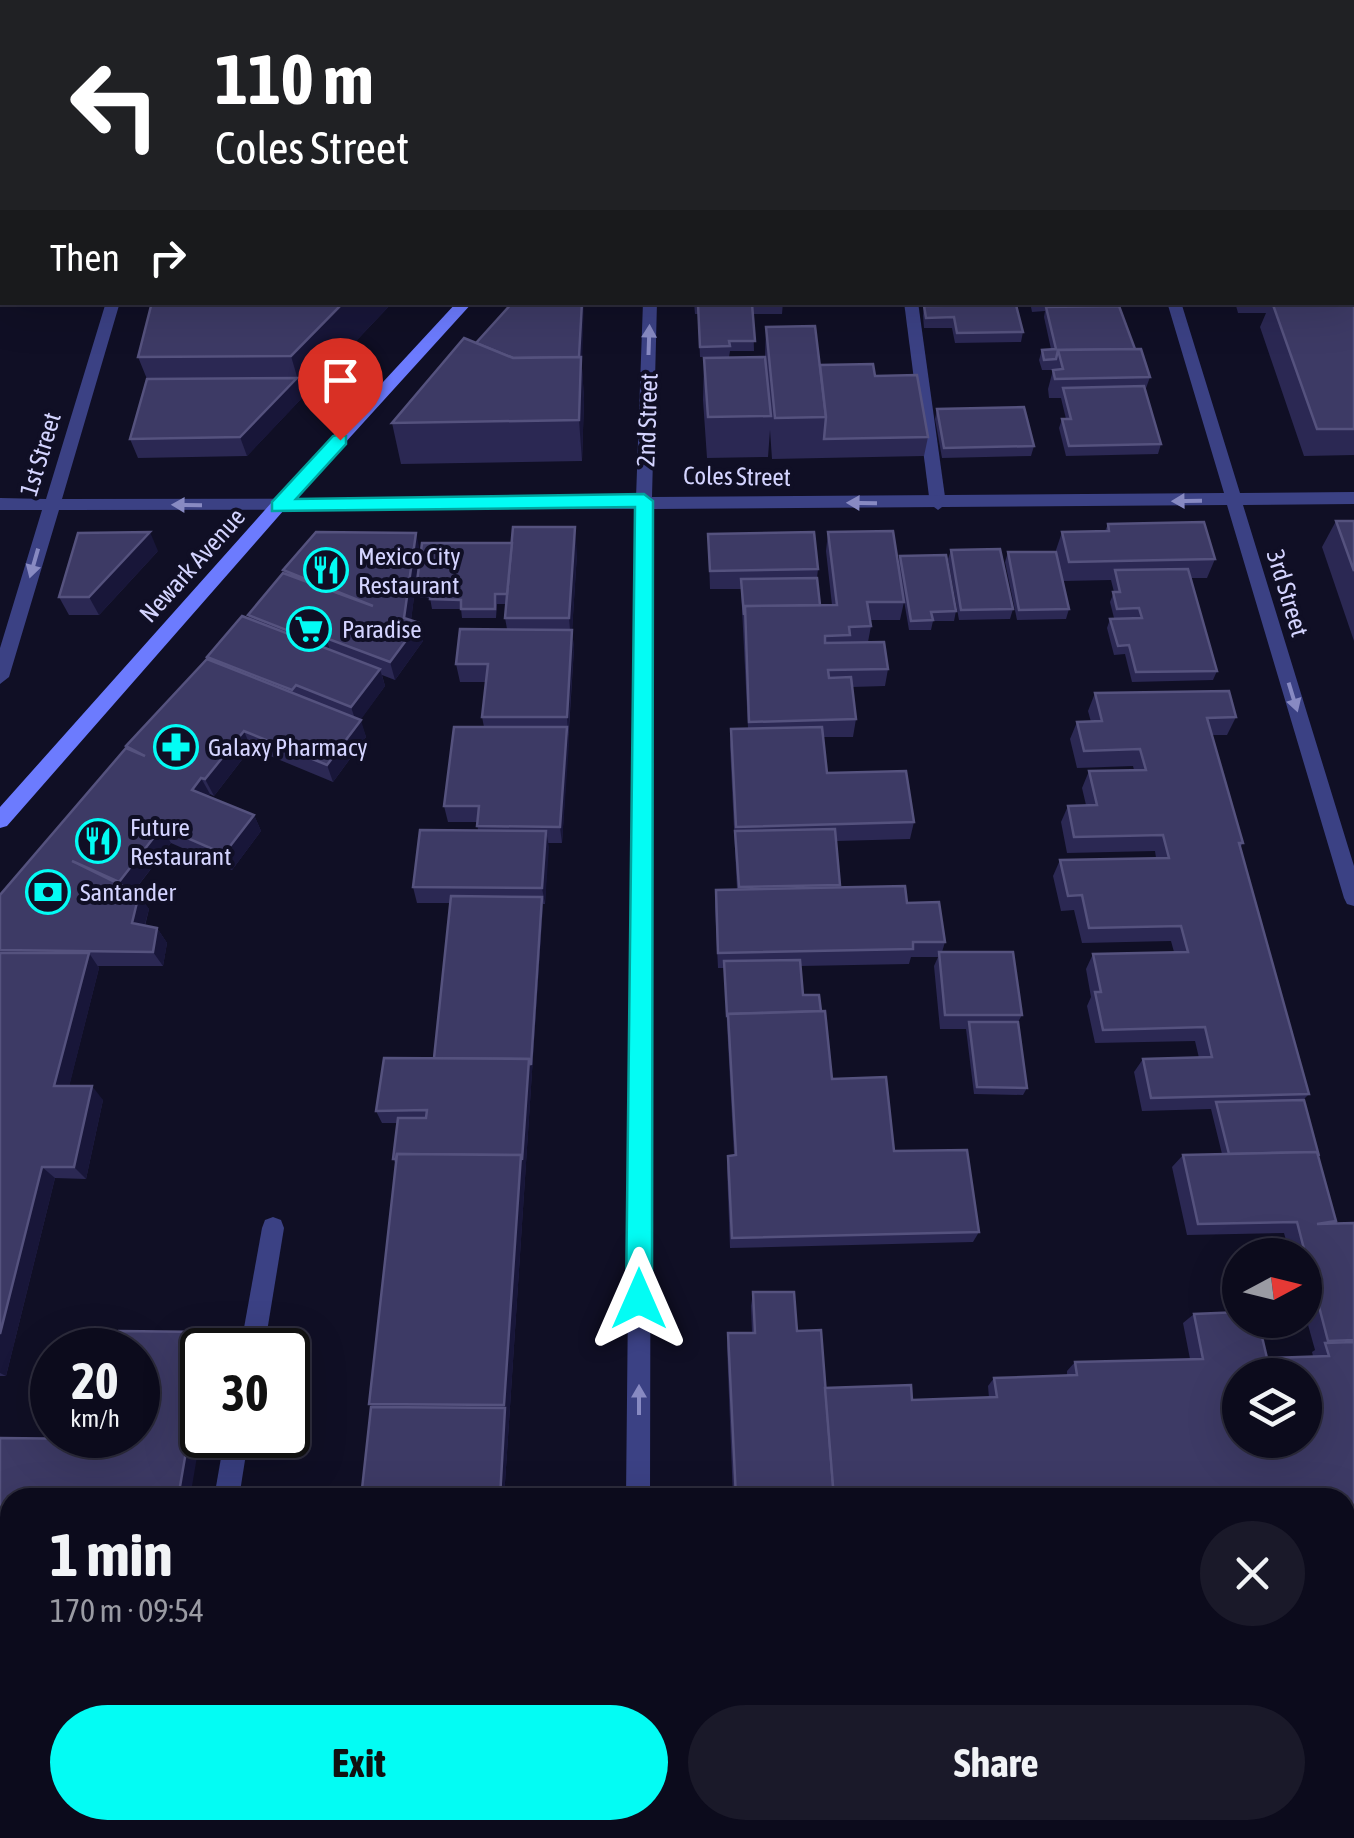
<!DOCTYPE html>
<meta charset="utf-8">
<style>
:root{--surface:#0c0b1c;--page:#1a1929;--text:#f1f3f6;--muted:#9a9ba3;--line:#2c2b3b;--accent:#03fcf4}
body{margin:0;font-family:"Asap Condensed",sans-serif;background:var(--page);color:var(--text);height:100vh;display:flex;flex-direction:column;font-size:38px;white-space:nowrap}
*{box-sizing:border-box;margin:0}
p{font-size:32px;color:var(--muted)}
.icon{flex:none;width:55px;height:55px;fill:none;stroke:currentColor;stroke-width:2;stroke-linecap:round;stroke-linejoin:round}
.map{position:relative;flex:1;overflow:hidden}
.panel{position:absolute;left:0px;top:1488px;width:1355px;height:352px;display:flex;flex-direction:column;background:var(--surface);border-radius:30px 30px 0 0;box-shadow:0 10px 40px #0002,0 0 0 2px var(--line)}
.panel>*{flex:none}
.hud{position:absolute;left:0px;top:0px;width:1355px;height:305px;box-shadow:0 10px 40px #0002,0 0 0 2px var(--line);background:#202124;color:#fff;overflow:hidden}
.needle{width:65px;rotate:83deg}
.controls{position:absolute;left:1222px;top:1238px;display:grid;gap:20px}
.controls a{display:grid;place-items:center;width:100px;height:100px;border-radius:50%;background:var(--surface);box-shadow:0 10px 40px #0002,0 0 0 2px var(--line);font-size:50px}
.speed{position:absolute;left:30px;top:1328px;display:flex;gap:20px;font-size:50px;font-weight:700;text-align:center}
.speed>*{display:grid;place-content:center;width:130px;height:130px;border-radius:50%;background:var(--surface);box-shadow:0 10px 40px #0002,0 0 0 2px var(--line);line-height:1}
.speed small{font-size:25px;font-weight:400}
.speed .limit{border:5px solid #111;border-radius:15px;background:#fff;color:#111}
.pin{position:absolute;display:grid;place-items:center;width:85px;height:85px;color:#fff;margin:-102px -42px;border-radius:50% 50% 50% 0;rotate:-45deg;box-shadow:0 0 10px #0007}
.pin .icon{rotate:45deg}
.me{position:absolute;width:110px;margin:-55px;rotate:0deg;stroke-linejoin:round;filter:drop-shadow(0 0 8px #0008)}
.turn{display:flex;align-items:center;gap:35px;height:210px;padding:0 50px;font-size:45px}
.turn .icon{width:130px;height:130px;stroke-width:2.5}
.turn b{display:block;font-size:70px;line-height:85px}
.then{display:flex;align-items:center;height:95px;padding:0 50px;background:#0003;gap:20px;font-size:38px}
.round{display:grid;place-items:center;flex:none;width:105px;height:105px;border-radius:52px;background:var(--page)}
.overview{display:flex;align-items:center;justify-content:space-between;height:170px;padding:0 50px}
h1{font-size:60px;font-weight:700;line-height:75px}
.action{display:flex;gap:20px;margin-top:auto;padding:20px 50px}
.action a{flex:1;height:115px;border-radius:60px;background:var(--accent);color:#111;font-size:40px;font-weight:700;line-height:115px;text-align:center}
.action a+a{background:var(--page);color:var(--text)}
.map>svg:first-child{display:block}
</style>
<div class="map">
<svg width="1354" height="1838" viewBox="0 0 1354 1838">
<rect width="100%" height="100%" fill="#100f25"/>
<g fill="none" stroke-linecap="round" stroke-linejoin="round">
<g fill="#3b4184" fill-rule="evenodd">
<rect x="861" y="0" width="12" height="2"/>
<polygon points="1302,0 1314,0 1315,2 1303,2"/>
<polygon points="0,58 2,59 2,67 0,66"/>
<polygon points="1352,95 1354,96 1354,106 1352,106"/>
<polygon points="904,302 918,302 946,504 938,510 930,504"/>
<polygon points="273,1217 281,1220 284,1228 264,1350 240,1350 262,1228 265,1220"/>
<polygon points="225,1435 249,1435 239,1498 214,1498"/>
</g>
<g fill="#3b4184" fill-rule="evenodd">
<rect x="642" y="0" width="12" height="2"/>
<polygon points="1076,0 1088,0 1089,2 1077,2"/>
<polygon points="106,302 120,302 62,499 636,498 643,302 657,302 652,497 1224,493 1167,302 1181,302 1240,493 1354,492 1354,504 1243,505 1354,866 1354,906 1347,904 1344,898 1227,505 652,509 650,1498 626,1498 636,509 59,510 9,677 0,684 0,648 42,510 0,510 0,498 46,499"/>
<rect x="1345" y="1739" width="9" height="28"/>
<rect x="0" y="1749" width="10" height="28"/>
<rect x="622" y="1830" width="28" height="8"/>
</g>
<polygon fill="#6c7bfe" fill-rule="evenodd" points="457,302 473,302 284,510 7,826 0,828 0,807 272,502"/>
</g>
<g fill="#2b2853">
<polygon points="0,0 142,0 150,2 13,2"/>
<polygon points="325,0 429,0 428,2 326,2"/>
<polygon points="435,0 596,0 596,2 436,2"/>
<polygon points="777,0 859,0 858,2 777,2"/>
<polygon points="1309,0 1354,0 1354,37 1352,37 1352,2 1310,2"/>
<rect x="0" y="108" width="2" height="191"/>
<polygon points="1354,300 1354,455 1304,456 1260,327 1266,313 1238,313 1235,302 1352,302"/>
<polygon points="152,302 393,302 247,456 138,458 130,439 147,379 138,357"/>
<polygon points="694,302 783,302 782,314 753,314 754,351 730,351 729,357 700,357 698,314 695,314"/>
<polygon points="1030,302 1121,302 1120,307 1135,349 1150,377 1145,391 1161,444 1158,454 1066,456 1059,428 1062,419 1066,419 1061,398 1049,398 1048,389 1053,370 1042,370 1039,360 1042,350 1051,349 1044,317 1045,311 1032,312"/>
<polygon points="924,306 1023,332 1021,342 955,343 952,328 924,328 923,316"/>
<polygon points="766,327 820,365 875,376 928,437 924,456 772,459 770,430 768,457 707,458 703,400 704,358 765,357"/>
<polygon points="582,368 584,399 582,461 401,464 392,423"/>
<polygon points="937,409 1034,446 1031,456 942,458 935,419"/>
<polygon points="1336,521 1354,521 1354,641 1322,547"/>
<polygon points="1108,524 1215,559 1207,578 1191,578 1217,671 1213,680 1132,682 1125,654 1114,655 1107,628 1110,619 1114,618 1110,602 1114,592 1111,580 1063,581 1056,550 1062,532 1105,531"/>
<polygon points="828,532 904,602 900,620 870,620 871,626 868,642 888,669 885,686 852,687 856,719 853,737 823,737 827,773 914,822 910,839 836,841 840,887 907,903 945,942 942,952 1022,1015 1018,1022 1027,1088 1023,1095 974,1094 966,1029 940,1029 934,966 938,957 911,957 909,964 800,966 803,995 821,1011 832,1079 894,1151 979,1232 973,1242 730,1248 727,1168 728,1156 734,1155 724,968 718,968 715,906 716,890 737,890 730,746 731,729 748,728 741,589 710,589 708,534 818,569 817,578 820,605 832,605 826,551"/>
<polygon points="951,550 1013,609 1010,619 959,620 948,559"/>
<polygon points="158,551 99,615 69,615 59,597"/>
<polygon points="420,551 411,620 423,641 395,680 382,675 385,686 360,720 366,737 333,782 251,748 214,796 210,794 208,796 254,815 261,831 232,870 171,843 134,891 149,909 145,926 157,928 167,943 163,966 98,966 99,968 69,1086 103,1100 86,1179 55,1178 6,1376 0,1376 0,895 128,749 126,746 208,659 207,657 249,618 248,615 285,573 283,570"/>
<polygon points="1008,552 1069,609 1066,619 1017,620 1005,562"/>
<polygon points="577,553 572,631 574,648 562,843 548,843 545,904 543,904 504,1498 369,1404 396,1164 393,1159 398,1123 382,1123 376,1111 434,1058 450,903 417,903 413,887 478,830 477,822 448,822 444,806 484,727 482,717 486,682 460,682 456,664 507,629 505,618 506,604 497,604 496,618 462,618 461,609 432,609 430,598 418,598 416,589"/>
<polygon points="900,556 956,611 954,621 933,621 931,630 909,630 898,565"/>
<polygon points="1095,693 1236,717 1227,735 1212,735 1243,843 1240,848 1309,1094 1303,1100 1336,1221 1334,1223 1354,1223 1354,1517 1353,1515 1345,1515 1345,1498 733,1498 727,1346 728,1333 752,1333 751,1306 753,1292 797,1331 825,1388 912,1400 989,1398 988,1386 994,1378 1067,1375 1067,1371 1075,1362 1190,1359 1183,1323 1194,1314 1267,1358 1313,1356 1312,1352 1315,1350 1305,1314 1305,1255 1290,1255 1284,1233 1187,1235 1172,1167 1183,1155 1222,1154 1211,1109 1142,1111 1134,1072 1143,1059 1199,1058 1195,1041 1095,1043 1087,1006 1091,997 1086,969 1093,954 1174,952 1171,941 1082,943 1074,910 1061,911 1053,876 1060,860 1156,858 1155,851 1067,853 1061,822 1068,806 1086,805 1082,788 1089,771 1134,770 1133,766 1077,768 1070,739 1077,722 1091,722 1088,711"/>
</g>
<g fill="#181639">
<polygon points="344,302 393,302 303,397 291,356"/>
<polygon points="582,302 584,302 582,368 584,399 582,461 579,420 579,370"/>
<polygon points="297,378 303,397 247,456 240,437"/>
<polygon points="575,527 577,553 572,631 574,648 568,734 567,717 571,642 569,618"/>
<polygon points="150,532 158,551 99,615 89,597"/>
<polygon points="416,533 420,551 409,636 404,618"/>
<polygon points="419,623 423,641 395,680 390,662"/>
<polygon points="326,638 332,656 327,662 322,644"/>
<polygon points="380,669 385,686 357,725 351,707"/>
<polygon points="361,720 366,737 333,782 327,765"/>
<polygon points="567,727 569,744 562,843 560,827"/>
<polygon points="244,731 251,748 214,796 205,779"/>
<polygon points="201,778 210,794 200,806 192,790"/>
<polygon points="254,815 261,831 232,870 224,854"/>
<polygon points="162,827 171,843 129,897 119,882"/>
<polygon points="546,831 549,847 545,904 542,888"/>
<polygon points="139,894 149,909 141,939 132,923"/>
<polygon points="542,897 543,905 504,1498 500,1498 505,1408 504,1405 521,1155"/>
<polygon points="157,928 167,943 163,966 153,952"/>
<polygon points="89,953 99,968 66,1099 54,1086"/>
<polygon points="92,1086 103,1100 86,1179 74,1167"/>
<polygon points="42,1167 55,1178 6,1376 0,1373 0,1334"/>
<polygon points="207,1332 217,1341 216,1350 204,1350"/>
<polygon points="202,1359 202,1427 190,1498 178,1498"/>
</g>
<g fill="#3d3a65" stroke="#55527e" stroke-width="2.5" fill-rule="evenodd">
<polygon points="113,0 142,0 149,1 110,2"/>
<polygon points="252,0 311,0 310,2 251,2"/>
<rect x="470" y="0" width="124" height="2"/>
<polygon points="1144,0 1238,0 1239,2 1144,2"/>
<polygon points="1240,0 1301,0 1302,2 1241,2"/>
<polygon points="1317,0 1354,0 1354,26 1352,26 1352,2 1318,2"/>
<polygon points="0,108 2,108 2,264 0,265"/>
<rect x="1352" y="213" width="2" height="29"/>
<polygon points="1352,300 1354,300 1354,429 1317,429 1272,302 1352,302"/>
<polygon points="152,302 344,302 291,356 138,357"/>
<polygon points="513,302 582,302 579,357 513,358 476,343"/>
<polygon points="698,304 752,304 755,341 729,341 730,346 700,347"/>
<polygon points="1016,305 1023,332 957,333 954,317 926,318 924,306"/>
<polygon points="1119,306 1135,349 1058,350 1056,359 1044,360 1042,350 1056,349 1046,307"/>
<polygon points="815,326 826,417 775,418 766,327"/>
<polygon points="464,338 513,358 581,357 579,420 392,423"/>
<polygon points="1141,349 1150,377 1055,379 1053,370 1063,369 1058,350"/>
<polygon points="765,357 771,416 708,417 704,358"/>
<polygon points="873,364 875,376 917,375 928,437 824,439 826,417 820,365"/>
<polygon points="297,378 240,437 130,439 147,379"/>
<polygon points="1144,386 1161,444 1069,446 1062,419 1071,419 1063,388"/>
<polygon points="1024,407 1034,446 944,448 937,409"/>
<polygon points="1336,521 1354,521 1354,571"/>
<polygon points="1204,522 1215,559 1069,562 1062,532 1109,531 1108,524"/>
<polygon points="513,527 575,527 569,618 505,618"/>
<polygon points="893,531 904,602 867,602 871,626 849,627 850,635 825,636 825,643 884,642 888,669 828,670 829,678 851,677 856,719 749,722 745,606 837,605 828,532"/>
<polygon points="150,532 89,597 59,597 78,533"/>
<polygon points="316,532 416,533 404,618 419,623 390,662 326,638 322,644 248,615 283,573 373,606 283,570"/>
<polygon points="814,532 818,569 710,571 708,534"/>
<polygon points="422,543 512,543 507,594 495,594 495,609 461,609 461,600 430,599 431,589 416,589"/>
<polygon points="1000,549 1013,609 961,610 951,550"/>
<polygon points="1008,552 1056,552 1069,609 1019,610"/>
<polygon points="946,555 956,611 931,612 933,620 911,621 900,556"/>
<polygon points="1188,569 1217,671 1136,672 1129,645 1118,646 1110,619 1142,618 1139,608 1117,609 1113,592 1120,592 1115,570"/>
<polygon points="817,578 820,605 745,606 744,615 741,579"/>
<polygon points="242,616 380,669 351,707 296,685 292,690 207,657"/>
<polygon points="460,629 572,630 567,717 482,717 488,664 456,664"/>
<polygon points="207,659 361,720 327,765 244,731 205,779 201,778 192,790 254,815 224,854 162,827 119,882 72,861 139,894 132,923 157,928 153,952 0,950 0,895 126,748 145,756 126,746"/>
<polygon points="1229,691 1236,717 1207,718 1243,843 1239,843 1309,1094 1151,1098 1143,1059 1212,1057 1205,1027 1103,1030 1095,992 1101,992 1093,954 1188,952 1181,926 1089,928 1082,895 1068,896 1060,860 1169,858 1163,835 1074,837 1068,806 1097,805 1089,771 1146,770 1140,749 1084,751 1077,722 1102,721 1095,693"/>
<polygon points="454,727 567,727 560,827 477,826 479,806 444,806"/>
<polygon points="822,727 827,773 906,771 914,822 736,827 731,729"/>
<polygon points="835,829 840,885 739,887 735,831"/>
<polygon points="420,830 546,831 542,888 413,887"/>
<polygon points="905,886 907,903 939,902 945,942 913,942 913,949 718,953 716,890"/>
<polygon points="451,896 542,897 531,1065 529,1059 434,1058"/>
<polygon points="939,952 1013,952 1022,1015 945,1015"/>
<polygon points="0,953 89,953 54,1086 92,1086 74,1167 42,1167 0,1334"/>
<polygon points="800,960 803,995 819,995 821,1011 728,1014 727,1015 724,961"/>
<polygon points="825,1011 832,1079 886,1077 894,1151 967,1150 979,1232 732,1238 728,1156 736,1155 728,1014"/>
<polygon points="969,1022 1018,1022 1027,1088 977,1087"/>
<polygon points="384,1058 529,1059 522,1160 521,1155 397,1154 396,1159 393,1159 398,1118 426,1118 427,1110 376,1111"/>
<polygon points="1304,1100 1319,1156 1317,1152 1229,1154 1216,1102"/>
<polygon points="1317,1152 1336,1221 1317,1224 1354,1223 1354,1340 1328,1341 1297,1222 1198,1224 1183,1155"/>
<polygon points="397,1154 521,1155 504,1405 369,1404"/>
<polygon points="753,1292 794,1292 797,1331 821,1330 834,1498 736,1498 728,1333 755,1333"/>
<path d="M1240,1312V1320H1258L1267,1358L1329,1356L1325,1343L1354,1342V1510H1345V1498H834L825,1388L911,1385L912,1400L997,1397L994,1378L1077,1375L1075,1362L1203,1359L1194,1314ZM1240,1375H1305V1440H1240Z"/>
<polygon points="119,1331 207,1332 204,1350 202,1350 202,1359 178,1498 10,1498 10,1595 0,1595 0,1438 96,1439 97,1435 138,1435 138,1350 115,1350"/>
<polygon points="371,1407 505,1408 500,1498 361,1498"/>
</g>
<defs><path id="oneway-solid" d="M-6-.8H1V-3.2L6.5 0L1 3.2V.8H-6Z" transform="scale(2.5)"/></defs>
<g fill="#888ac2">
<use href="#oneway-solid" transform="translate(649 340) rotate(-88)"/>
<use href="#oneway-solid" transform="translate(1187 501) rotate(179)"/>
<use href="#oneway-solid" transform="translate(862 503) rotate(-179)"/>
<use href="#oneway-solid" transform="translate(187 505) rotate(-179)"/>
<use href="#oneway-solid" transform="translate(34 563) rotate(106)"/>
<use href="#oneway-solid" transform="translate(1293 697) rotate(73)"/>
<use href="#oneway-solid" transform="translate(639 1400) rotate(-90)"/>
</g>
<polygon fill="#03fcf4" stroke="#02a49f" stroke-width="2.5" points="340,434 346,436 346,444 296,499 644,494 653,501 652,1299 649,1308 639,1312 630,1308 626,1299 635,507 272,511 272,502 333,436"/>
<defs>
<g id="restaurant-ring" transform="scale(2.25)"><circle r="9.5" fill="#100f25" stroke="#03fcf4" stroke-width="1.5"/><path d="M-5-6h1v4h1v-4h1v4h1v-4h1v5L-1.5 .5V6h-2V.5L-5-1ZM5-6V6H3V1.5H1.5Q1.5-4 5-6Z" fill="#03fcf4"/></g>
<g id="supermarket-ring" transform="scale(2.25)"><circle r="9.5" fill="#100f25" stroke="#03fcf4" stroke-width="1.5"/><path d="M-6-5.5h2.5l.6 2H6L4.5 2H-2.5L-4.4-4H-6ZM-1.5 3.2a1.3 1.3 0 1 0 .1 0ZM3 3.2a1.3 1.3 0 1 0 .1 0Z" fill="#03fcf4"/></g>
<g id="pharmacy-ring" transform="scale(2.25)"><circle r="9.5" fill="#100f25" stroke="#03fcf4" stroke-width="1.5"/><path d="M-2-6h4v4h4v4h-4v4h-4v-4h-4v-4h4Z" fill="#03fcf4"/></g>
<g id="bank-ring" transform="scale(2.25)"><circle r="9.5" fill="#100f25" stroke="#03fcf4" stroke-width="1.5"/><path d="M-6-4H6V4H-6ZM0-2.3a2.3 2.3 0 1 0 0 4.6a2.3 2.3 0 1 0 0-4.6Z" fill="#03fcf4"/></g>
</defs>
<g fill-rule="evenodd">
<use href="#restaurant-ring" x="326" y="570"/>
<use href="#supermarket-ring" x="309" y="629"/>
<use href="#pharmacy-ring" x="176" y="747"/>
<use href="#restaurant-ring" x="98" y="841"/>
<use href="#bank-ring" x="48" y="892"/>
</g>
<g text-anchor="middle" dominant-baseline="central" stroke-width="8" stroke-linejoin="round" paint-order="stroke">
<g font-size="25" fill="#d4d4ff" stroke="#100f25">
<text transform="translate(647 420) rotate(-88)">2nd Street</text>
<text transform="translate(40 454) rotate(-73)">1st Street</text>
<text transform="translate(737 476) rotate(1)">Coles Street</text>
<text transform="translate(192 565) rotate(-48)">Newark Avenue</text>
<text transform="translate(1288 593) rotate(73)">3rd Street</text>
</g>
<g font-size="25" fill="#d4d4ff" stroke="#100f25" text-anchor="start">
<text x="358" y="556">Mexico City<tspan x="358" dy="29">Restaurant</tspan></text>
<text x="342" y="629">Paradise</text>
<text x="208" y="747">Galaxy Pharmacy</text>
<text x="130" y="827">Future<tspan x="130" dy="29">Restaurant</tspan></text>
<text x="80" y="892">Santander</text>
</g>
</g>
</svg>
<div class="controls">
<a><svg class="needle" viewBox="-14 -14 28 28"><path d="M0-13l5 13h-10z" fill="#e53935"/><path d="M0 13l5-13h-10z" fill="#9a9ba3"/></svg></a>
<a><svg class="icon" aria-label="layers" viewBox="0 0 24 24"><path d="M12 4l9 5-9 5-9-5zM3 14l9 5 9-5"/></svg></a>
</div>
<div class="speed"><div>20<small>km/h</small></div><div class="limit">30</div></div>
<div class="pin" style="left:340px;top:440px;background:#d93025"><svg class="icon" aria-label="arrive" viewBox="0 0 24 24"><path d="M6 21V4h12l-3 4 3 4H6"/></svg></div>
<svg class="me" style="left:639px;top:1299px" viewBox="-20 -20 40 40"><path d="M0-17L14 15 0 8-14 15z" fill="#03fcf4" stroke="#fff" stroke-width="4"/></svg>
<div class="hud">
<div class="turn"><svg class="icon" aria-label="left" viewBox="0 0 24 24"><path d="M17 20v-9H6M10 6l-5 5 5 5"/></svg><div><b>110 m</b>Coles Street</div></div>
<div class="then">Then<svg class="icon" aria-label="right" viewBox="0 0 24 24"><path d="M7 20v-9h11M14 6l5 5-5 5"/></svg></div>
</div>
<section class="panel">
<div class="overview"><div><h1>1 min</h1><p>170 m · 09:54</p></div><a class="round"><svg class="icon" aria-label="close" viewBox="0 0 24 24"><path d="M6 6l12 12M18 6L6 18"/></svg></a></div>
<div class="action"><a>Exit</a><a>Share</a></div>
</section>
</div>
